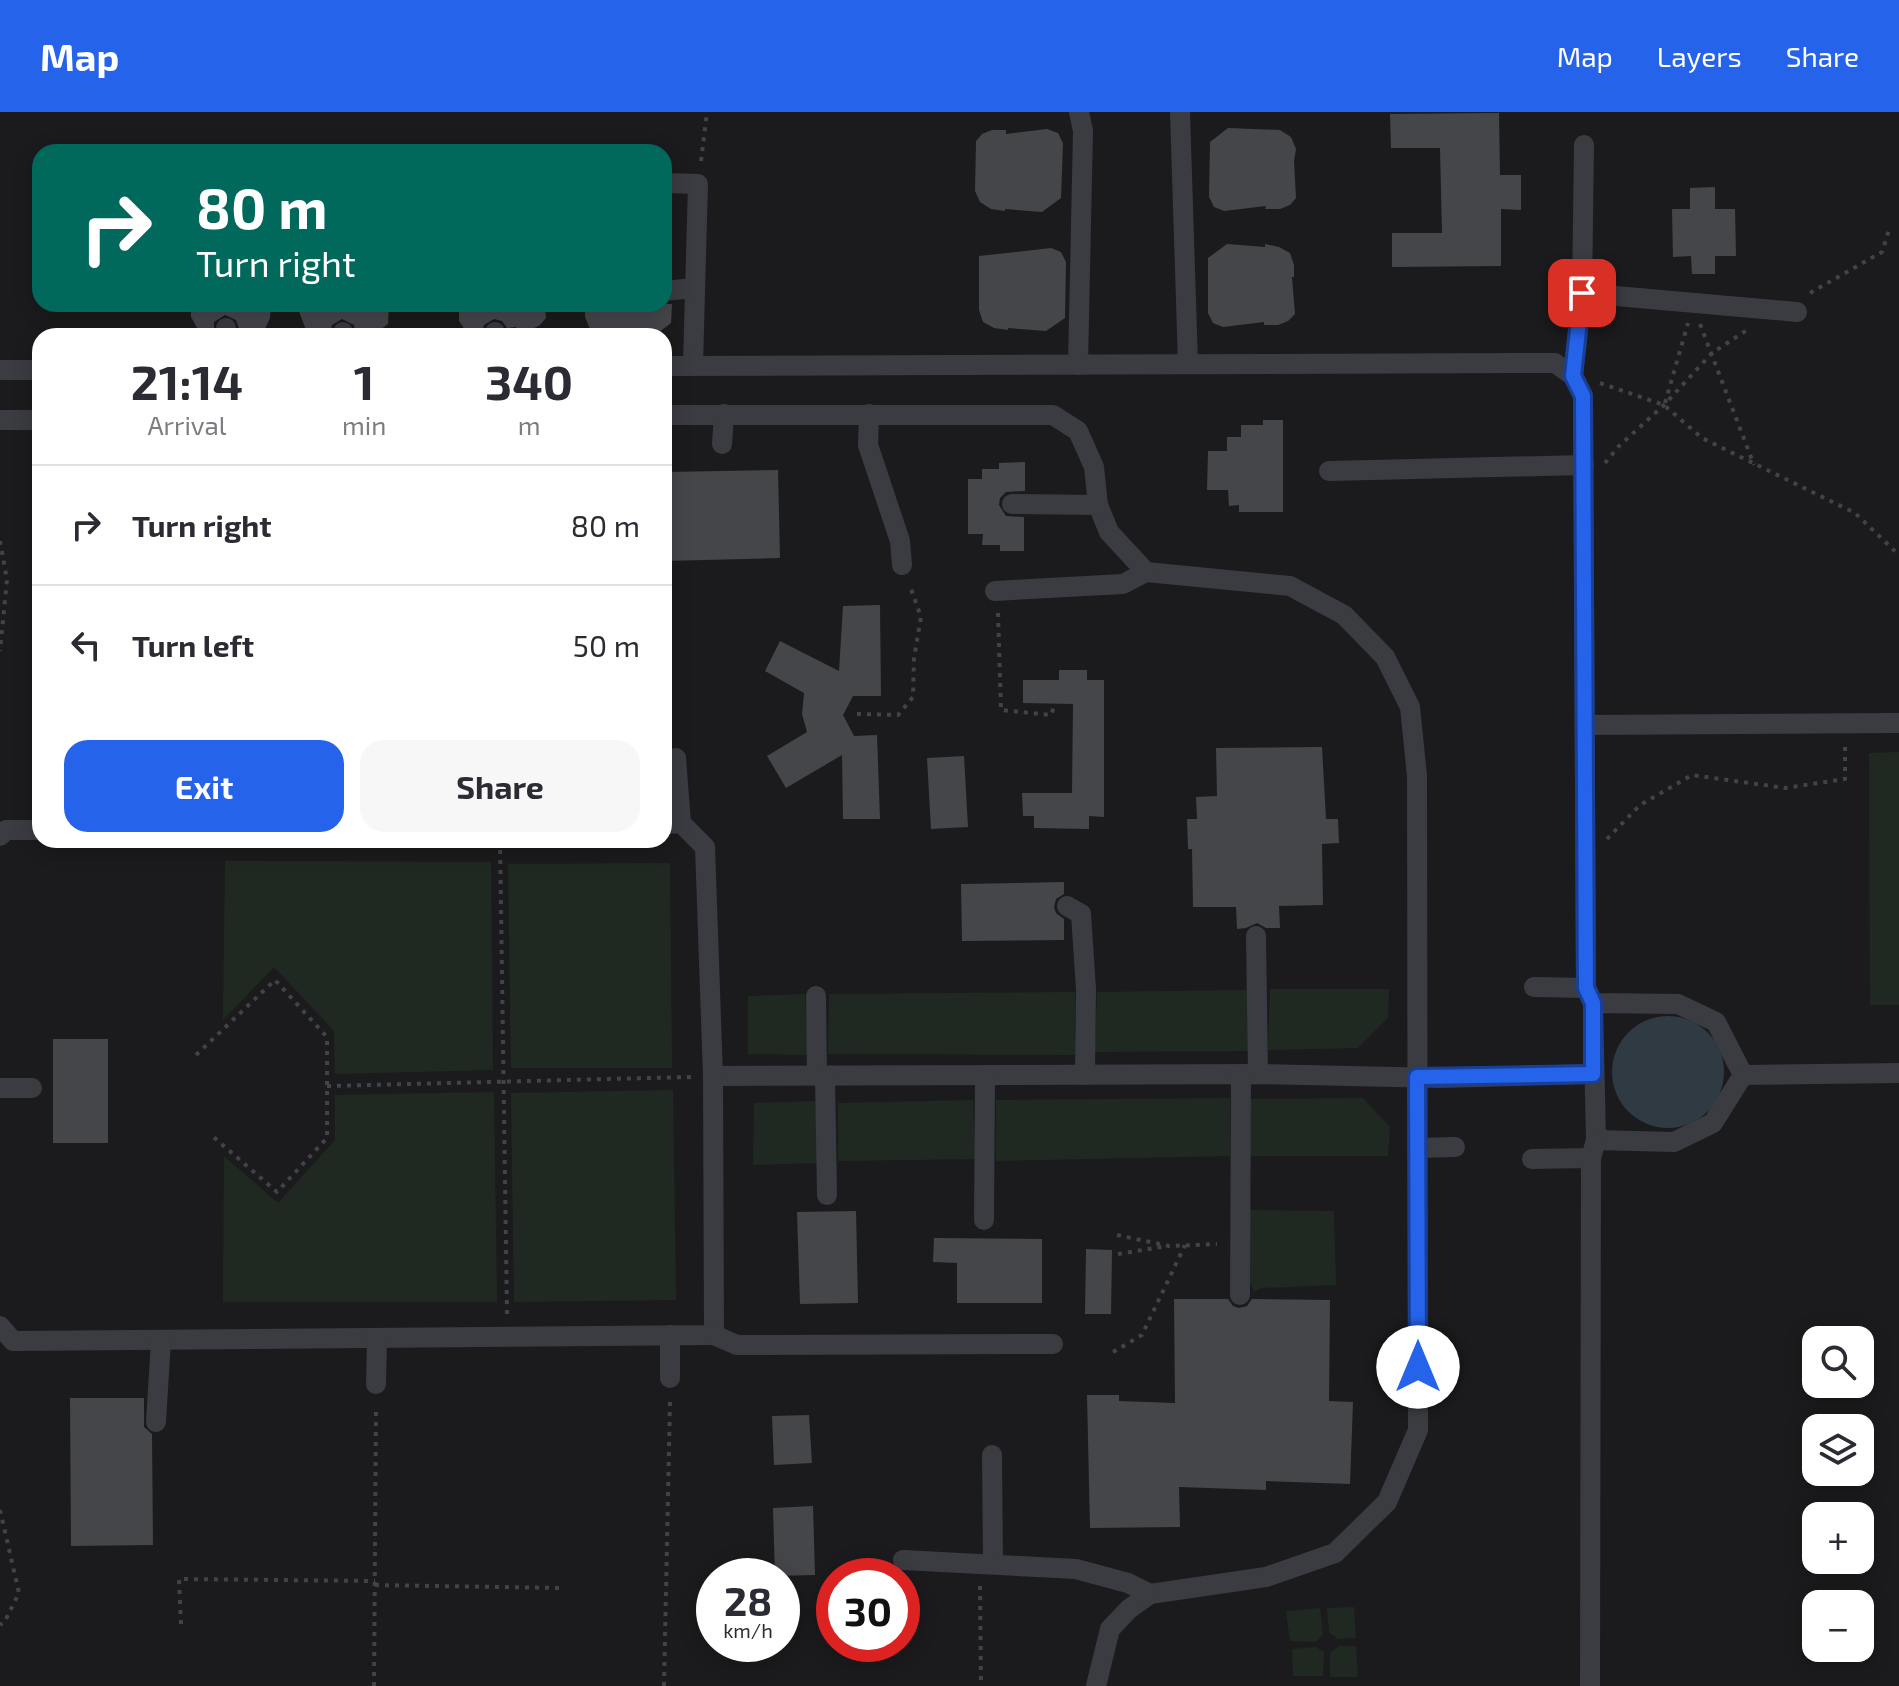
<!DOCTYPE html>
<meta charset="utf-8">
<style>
:root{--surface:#fff;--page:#f7f7f7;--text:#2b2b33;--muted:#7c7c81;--line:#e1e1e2;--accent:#2563eb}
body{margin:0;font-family:"Exo 2",sans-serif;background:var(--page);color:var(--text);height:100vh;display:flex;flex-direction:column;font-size:30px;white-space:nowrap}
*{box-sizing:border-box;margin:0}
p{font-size:26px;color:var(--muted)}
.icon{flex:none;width:44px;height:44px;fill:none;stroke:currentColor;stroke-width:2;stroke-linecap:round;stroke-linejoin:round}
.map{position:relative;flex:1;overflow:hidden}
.panel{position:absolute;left:32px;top:216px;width:640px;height:520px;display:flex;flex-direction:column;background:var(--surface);border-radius:24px;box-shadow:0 4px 20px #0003}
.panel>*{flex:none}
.top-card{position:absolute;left:32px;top:32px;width:640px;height:168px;border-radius:24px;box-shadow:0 4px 20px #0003;background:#00695c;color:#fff;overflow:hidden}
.controls{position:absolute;left:1802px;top:1214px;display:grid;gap:16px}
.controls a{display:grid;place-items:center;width:72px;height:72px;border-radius:16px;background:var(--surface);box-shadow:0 4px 20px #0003;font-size:40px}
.speed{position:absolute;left:696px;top:1446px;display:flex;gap:16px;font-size:40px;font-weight:700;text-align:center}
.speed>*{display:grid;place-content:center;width:104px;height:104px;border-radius:50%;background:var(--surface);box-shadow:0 4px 20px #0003;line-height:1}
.speed small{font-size:20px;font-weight:400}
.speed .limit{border:12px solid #d22;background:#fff;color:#111}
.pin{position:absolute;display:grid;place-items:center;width:68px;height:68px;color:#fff;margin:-34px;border-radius:16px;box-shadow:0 4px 12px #0006}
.me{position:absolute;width:88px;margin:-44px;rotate:0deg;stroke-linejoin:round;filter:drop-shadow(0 0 6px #0008)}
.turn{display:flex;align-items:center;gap:28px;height:168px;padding:0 32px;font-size:36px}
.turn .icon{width:104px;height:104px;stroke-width:2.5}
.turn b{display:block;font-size:56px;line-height:68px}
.eta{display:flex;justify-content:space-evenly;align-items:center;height:136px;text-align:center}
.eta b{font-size:48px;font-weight:700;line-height:56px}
.button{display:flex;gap:16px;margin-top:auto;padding:16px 32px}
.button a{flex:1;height:92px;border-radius:24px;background:var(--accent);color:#fff;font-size:32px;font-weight:700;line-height:92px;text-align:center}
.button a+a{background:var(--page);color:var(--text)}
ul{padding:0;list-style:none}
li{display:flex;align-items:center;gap:24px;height:120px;padding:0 32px;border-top:2px solid var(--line)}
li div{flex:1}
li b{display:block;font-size:30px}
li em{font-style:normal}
header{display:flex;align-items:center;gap:48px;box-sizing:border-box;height:112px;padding:0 40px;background:var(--accent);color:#fff}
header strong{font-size:38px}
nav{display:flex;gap:44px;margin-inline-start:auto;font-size:28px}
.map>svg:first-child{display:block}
</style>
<header>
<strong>Map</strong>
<nav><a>Map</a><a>Layers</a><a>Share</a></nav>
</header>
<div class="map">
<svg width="1899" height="1574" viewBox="0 0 1899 1574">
<rect width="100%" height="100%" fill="#1b1b1d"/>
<g fill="#202921">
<polygon points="1899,640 1899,893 1870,893 1869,641"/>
<polygon points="225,749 491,750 493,958 335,962 334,919 274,855 223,908"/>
<polygon points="670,751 672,956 511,956 508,752"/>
<polygon points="1270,877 1389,877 1388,906 1358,936 1268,938"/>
<polygon points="1247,878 1248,939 1095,940 1097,880"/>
<polygon points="1075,880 1075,943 828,942 829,882"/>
<polygon points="805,882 808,943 748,942 748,884"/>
<polygon points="673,978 676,1188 514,1190 511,981"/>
<polygon points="494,980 497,1190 223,1190 224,1044 278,1091 335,1028 335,983"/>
<polygon points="1230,986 1230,1044 996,1049 996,988"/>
<polygon points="1363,986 1390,1015 1388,1044 1250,1044 1250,987"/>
<polygon points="973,988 975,1047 838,1049 838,991"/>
<polygon points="816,989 817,1051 753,1053 754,991"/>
<polygon points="1250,1098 1334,1099 1336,1173 1261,1176 1254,1180 1248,1166"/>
<polygon points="1354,1495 1356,1526 1338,1527 1329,1520 1327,1496"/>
<polygon points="1320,1496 1323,1523 1316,1530 1290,1529 1286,1499"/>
<polygon points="1339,1534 1356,1534 1358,1565 1330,1565 1330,1541"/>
<polygon points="1316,1535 1324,1540 1323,1564 1293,1564 1292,1537"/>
</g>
<circle fill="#2f3a42" cx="1668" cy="960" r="56"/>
<g fill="#45464a">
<polygon points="1499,1 1500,63 1521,63 1521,98 1501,97 1501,154 1392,155 1392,121 1442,121 1440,36 1391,36 1390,2"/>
<polygon points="1228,16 1280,18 1291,25 1296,37 1294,49 1296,86 1290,93 1280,97 1265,97 1266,94 1224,99 1214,95 1209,85 1210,30"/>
<polygon points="1047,17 1058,21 1063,31 1061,86 1042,100 1005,97 1005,99 991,97 980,90 975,79 976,29 982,22 992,18 1006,18 1006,22"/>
<polygon points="1715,75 1715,97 1735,97 1736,144 1715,144 1715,162 1692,162 1691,144 1673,145 1672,97 1690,97 1690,76"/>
<polygon points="1227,132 1265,135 1265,132 1279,135 1290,141 1294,153 1294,165 1292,165 1295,202 1288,209 1278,213 1264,213 1264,210 1223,215 1213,211 1208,201 1208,146"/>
<polygon points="1051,136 1061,140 1066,150 1065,206 1046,219 1008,216 1008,218 994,216 983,210 979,198 979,144"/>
<polygon points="191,192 271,192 270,206 265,217 257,224 240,220 236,208 225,203 214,210 214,222 200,221 191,205"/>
<polygon points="316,192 389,192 388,212 372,224 356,224 354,213 342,207 332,213 330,224 318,224 306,218 297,194"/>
<polygon points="459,192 545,192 546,206 540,213 531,218 517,219 516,215 507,216 502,209 494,207 484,213 482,221 475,222 465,218 459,209"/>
<polygon points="672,192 671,211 654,224 601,223 590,217 585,205 585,193"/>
<polygon points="1263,308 1283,308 1283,400 1239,400 1239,393 1229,394 1228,378 1207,378 1208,339 1227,339 1227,325 1241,325 1241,313 1263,313"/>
<polygon points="1025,350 1025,379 1006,380 1000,386 999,393 1006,404 1024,405 1024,439 1000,439 1000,433 982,433 983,422 968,422 968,367 982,367 982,357 999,357 999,351"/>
<polygon points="778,358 780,446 664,449 664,360"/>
<polygon points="880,493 881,584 853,584 843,603 854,624 877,623 880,707 843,707 842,643 786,676 767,644 807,620 802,602 804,581 765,559 780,529 839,559 843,494"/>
<polygon points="1059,558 1087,558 1087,568 1104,568 1104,705 1089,704 1089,717 1034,716 1034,704 1023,704 1022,681 1072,681 1073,592 1023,591 1023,568 1059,568"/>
<polygon points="1322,635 1326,707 1338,707 1339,731 1322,732 1323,793 1279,794 1280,816 1266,816 1257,811 1246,816 1237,817 1236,795 1193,795 1192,737 1188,737 1187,707 1197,707 1196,685 1217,684 1216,636"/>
<polygon points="964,644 968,715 931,717 927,646"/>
<polygon points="1064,770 1064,782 1056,787 1054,795 1056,801 1064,807 1064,828 962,829 961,772"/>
<rect x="53" y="927" width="55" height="104"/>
<polygon points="856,1099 858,1191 800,1192 797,1100"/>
<polygon points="934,1126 1042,1127 1042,1191 957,1191 957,1151 933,1150"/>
<polygon points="1086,1137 1112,1138 1111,1202 1085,1202"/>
<polygon points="1174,1187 1228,1187 1233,1194 1239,1196 1247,1194 1252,1187 1330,1188 1329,1289 1353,1290 1350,1372 1266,1369 1266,1378 1179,1375 1180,1415 1090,1416 1087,1283 1119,1283 1119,1289 1175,1291"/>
<polygon points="70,1286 144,1286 144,1315 152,1322 153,1433 71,1434"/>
<polygon points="809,1303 812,1351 774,1353 772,1304"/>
<polygon points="813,1394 815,1463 775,1464 773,1396"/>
</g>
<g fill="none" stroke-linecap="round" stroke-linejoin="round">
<g stroke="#414349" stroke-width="4" stroke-dasharray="4 6" stroke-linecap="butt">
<polyline points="701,49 707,0"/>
<polyline points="1810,181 1882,140 1889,118"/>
<polyline points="1700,212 1754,353"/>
<polyline points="1600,271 1664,293 1702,326 1855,401 1899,443"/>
<polyline points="1665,291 1688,211"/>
<polyline points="1605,351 1619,334 1664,293 1712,241 1747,218"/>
<polyline points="0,429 7,468 0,539"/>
<polyline points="998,501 1001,598 1051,603 1054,595"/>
<polyline points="857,602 898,603 913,585 914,546 921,505 910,474"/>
<polyline points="1607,727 1640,693 1692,663 1785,676 1845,667 1845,634"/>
<polyline points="500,728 507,1202"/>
<polyline points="196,943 275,868 327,925 327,1026 277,1080 210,1022"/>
<polyline points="327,974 692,965"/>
<polyline points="1117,1123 1169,1134 1217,1132"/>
<polyline points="1118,1142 1167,1134"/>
<polyline points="1113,1240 1142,1223 1185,1133"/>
<polyline points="0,1398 19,1481 5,1509 0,1513"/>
<polyline points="375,1473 560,1476"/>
<polyline points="980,1474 981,1573"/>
<polyline points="181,1512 179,1467 375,1469"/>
<polyline points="374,1574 376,1295"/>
<polyline points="664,1574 670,1289"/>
</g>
<g stroke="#3b3c42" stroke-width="20">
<polyline points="1180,0 1188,252"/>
<polyline points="664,71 698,72 693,253"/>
<polyline points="664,179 694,176"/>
<polyline points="1582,181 1797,200"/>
<polyline points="226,216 227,224"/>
<polyline points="343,220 343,224"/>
<polyline points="495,220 495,224"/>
<polyline points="1078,253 1083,19 1079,0"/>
<polyline points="664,254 1555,251 1573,264 1583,284 1586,876 1593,891 1596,1028 1674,1030 1713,1011 1743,963 1716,910 1678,892 1593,891"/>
<polyline points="0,258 40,258"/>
<polyline points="1573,264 1582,181 1584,33"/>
<polyline points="869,302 868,333 900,429 902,453"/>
<polyline points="664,303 1053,303 1078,319 1094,355 1098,393 1109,420 1146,460 1290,474 1344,503 1385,545 1410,595 1417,664 1418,1318 1387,1390 1335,1441 1266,1465 1150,1482 1129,1497 1110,1517 1096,1574"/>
<polyline points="0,308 40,308"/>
<polyline points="722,332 724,302"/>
<polyline points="1329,359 1584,353"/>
<polyline points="1012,392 1098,393"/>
<polyline points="995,479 1123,472 1146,460"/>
<polyline points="1585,613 1899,611"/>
<polyline points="676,646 681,711"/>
<polyline points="0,724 6,718 40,718"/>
<polyline points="1067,794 1081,802 1086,877 1085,963"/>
<polyline points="1256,824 1258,962"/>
<polyline points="1534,875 1586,876"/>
<polyline points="816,884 817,964"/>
<polyline points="1743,963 1899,961"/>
<polyline points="713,964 1258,962 1440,966 1593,962"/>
<polyline points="825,964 827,1083"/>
<polyline points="0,976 32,976"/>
<polyline points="1417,1036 1455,1035"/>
<polyline points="1532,1047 1591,1046"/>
<polyline points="984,1108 985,963"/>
<polyline points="1240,1183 1241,962"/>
<polyline points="0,1214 13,1229 714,1223 713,964 705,735 681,711 664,712"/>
<polyline points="670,1223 670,1266"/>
<polyline points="714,1223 737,1233 1053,1232"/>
<polyline points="376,1272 377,1226"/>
<polyline points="156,1310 161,1228"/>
<polyline points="992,1343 993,1452"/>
<polyline points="903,1448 1076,1457 1128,1471 1150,1482"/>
<polyline points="1590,1574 1591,1046 1596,1028"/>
</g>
</g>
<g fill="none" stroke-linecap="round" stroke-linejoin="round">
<g stroke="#184099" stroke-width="20">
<polyline id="route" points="1418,1255 1417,965 1593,962 1593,891 1586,876 1583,284 1573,264 1582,181"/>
</g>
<use href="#route" stroke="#2563eb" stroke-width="14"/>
</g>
</svg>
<div class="controls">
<a><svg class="icon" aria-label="search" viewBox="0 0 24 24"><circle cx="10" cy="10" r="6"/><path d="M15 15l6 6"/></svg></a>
<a><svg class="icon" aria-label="layers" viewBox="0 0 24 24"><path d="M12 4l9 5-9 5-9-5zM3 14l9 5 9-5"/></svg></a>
<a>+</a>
<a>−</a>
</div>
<div class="speed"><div>28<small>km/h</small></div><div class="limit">30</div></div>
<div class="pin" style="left:1582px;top:181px;background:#d93025"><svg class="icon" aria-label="arrive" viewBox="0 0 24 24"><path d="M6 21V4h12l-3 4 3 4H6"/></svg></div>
<svg class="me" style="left:1418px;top:1255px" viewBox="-20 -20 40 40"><circle r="19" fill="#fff"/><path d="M0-13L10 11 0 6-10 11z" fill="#2563eb"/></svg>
<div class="top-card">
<div class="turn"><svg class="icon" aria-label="right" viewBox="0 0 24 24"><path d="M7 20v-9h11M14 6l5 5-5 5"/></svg><div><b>80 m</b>Turn right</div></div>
</div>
<section class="panel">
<div class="eta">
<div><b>21:14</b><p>Arrival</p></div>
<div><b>1</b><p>min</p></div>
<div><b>340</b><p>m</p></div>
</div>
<ul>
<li><svg class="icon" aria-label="right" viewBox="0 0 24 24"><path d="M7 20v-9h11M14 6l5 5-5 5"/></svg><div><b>Turn right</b></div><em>80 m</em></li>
<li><svg class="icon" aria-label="left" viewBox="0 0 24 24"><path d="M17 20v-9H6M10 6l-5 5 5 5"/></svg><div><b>Turn left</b></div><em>50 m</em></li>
</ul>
<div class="button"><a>Exit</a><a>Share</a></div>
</section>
</div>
